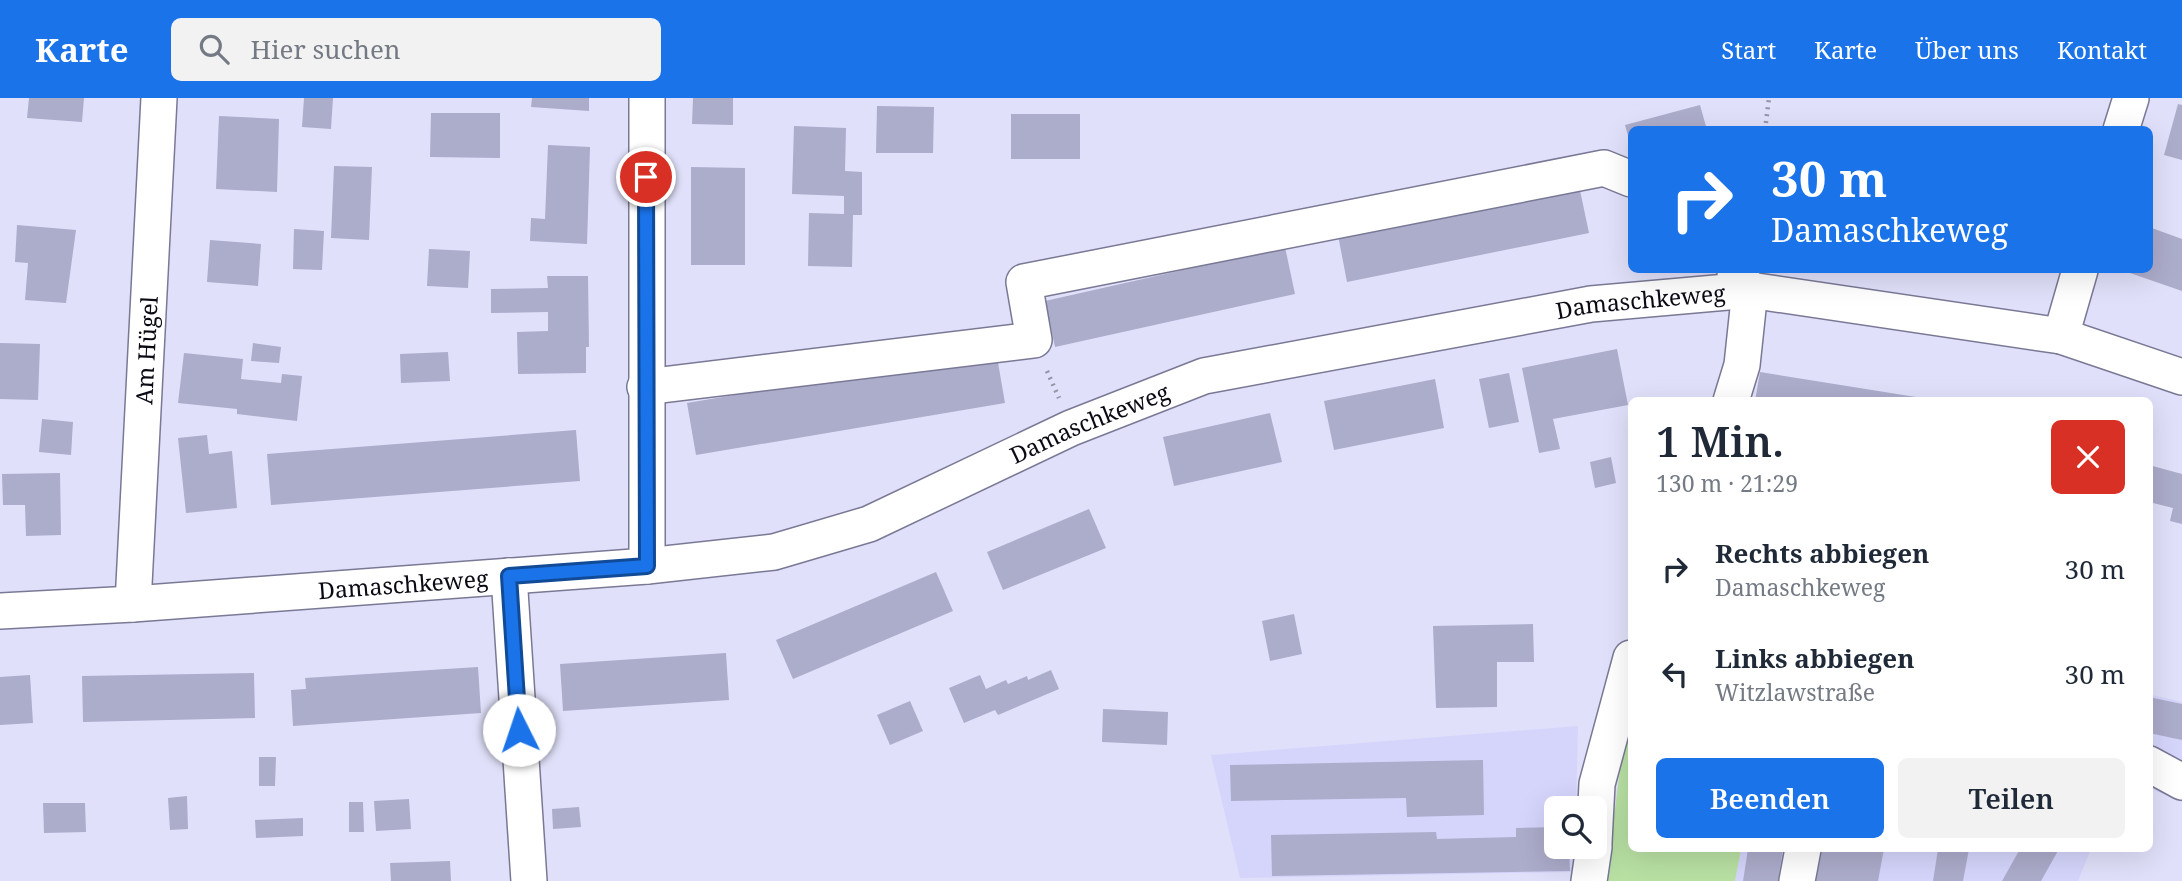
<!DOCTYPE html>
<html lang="de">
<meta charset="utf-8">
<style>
:root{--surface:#fff;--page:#f2f2f3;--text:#1f2937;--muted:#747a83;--accent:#1a73e8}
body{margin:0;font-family:"Noto Serif",serif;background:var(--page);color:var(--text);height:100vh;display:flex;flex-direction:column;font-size:26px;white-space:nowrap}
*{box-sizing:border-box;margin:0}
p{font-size:23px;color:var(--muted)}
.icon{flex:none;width:38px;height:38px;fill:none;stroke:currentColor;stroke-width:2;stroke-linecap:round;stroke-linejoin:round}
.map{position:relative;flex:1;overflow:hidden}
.sheet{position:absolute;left:1628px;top:299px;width:525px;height:455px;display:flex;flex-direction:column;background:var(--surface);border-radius:10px;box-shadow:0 7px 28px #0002}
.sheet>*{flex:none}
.hud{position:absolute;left:1628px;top:28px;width:525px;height:147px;border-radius:10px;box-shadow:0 7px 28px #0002;background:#1a73e8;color:#fff;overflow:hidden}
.fabs{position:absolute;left:1544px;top:698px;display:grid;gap:14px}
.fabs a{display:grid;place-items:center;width:63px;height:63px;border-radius:10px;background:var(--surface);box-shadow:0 7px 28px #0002;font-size:35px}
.pin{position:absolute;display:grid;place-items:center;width:60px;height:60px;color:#fff;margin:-30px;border:4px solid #fff;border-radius:50%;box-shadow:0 2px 7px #0007}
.me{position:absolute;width:77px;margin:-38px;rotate:356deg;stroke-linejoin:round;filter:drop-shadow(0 0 5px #0008)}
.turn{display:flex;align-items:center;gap:24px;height:147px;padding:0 28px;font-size:32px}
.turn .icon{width:91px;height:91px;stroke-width:2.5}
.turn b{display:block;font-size:49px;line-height:60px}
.round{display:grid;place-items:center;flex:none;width:74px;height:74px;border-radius:10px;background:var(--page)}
.head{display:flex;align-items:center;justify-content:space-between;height:119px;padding:0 28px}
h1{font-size:42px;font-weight:600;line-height:52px}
.cta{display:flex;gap:14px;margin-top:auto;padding:14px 28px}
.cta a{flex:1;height:80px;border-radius:10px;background:var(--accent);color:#fff;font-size:28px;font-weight:600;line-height:80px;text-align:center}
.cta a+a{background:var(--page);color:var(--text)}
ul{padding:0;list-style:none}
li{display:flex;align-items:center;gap:21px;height:105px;padding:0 28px}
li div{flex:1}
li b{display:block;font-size:26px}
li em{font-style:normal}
header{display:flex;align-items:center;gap:42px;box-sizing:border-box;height:98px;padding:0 35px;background:var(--accent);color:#fff}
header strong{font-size:33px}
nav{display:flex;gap:38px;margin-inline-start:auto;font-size:24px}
.search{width:490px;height:63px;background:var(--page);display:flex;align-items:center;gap:18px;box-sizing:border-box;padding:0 24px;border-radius:10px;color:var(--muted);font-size:26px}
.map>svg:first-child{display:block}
</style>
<header>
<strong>Karte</strong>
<div class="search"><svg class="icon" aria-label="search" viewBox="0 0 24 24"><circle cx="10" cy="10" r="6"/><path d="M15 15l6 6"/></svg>Hier suchen</div>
<nav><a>Start</a><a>Karte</a><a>Über uns</a><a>Kontakt</a></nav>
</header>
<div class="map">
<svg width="2182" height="783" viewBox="0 0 2182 783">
<rect width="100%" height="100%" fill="#e0e0fa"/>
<g fill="#d5d5fc">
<polygon points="2149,596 2182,604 2182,704 2149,690"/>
<polygon points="1578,628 1576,710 1556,710 1556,749 1575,749 1574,774 1240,780 1211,657"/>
<polygon points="1741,751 2091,751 2078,783 1735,783"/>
</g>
<polygon fill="#b8e0a3" points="1625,631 1631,634 1631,751 1741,751 1735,783 1606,783"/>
<g fill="#acaccb">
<polygon points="29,0 84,0 82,24 27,20"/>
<polygon points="304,0 333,0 331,31 302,29"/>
<polygon points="532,0 589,0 589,13 531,9"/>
<polygon points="693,0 733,0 733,27 692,26"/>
<polygon points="2178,6 2182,7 2182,62 2164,57"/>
<polygon points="1700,7 1707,32 1631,32 1630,45 1625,27"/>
<polygon points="877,8 934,9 933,55 876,55"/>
<polygon points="431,15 500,15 500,60 430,59"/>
<rect x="1011" y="16" width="69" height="45"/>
<polygon points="219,18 279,21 277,94 216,91"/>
<polygon points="794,28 846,30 845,73 862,74 862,117 853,117 852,169 808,168 809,115 844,116 844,98 792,96"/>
<polygon points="548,47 590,49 587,146 530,143 531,120 545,121"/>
<polygon points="334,68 372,69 369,142 331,140"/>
<polygon points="691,69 745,70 745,167 691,167"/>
<polygon points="1578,83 1589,135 1347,184 1337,132"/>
<polygon points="17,127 76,132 66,205 25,202 28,165 15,164"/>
<polygon points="2149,129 2182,141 2182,193 2130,175 2131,172 2149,172"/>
<polygon points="294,131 324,133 322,172 293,171"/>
<polygon points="210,142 261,146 258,188 207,184"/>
<polygon points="1285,149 1295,196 1055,249 1045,203"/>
<polygon points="429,151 470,153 468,190 427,188"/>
<polygon points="547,178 588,178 589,249 586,249 586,275 518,276 517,234 548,233 548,214 491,215 491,191 548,190"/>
<polygon points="0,245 40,246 38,302 0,301"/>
<polygon points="253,245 281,249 279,265 251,263"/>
<polygon points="1617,251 1628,307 1553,321 1560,351 1539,355 1522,270"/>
<polygon points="996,253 1005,305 696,357 687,305"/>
<polygon points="448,254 450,283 401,285 400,256"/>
<polygon points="184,255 243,261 241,281 281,285 282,276 302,278 297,323 237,316 237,311 178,305"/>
<polygon points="1760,274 1922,300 1921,303 1755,303"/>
<polygon points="1509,275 1519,324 1489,330 1479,281"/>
<polygon points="1435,281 1444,330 1334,352 1324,303"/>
<polygon points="1270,315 1282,364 1174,388 1163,339"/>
<polygon points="42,321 73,324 71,357 39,354"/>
<polygon points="576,332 580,383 271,407 267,356"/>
<polygon points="207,337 209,356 232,353 237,410 186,415 178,340"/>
<polygon points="1611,359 1616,385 1595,390 1590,364"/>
<polygon points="2149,367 2182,376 2182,426 2170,423 2173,410 2149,404"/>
<polygon points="60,375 61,437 26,438 25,407 3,407 2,376"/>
<polygon points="1089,411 1106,450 1003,492 987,454"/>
<polygon points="936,474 953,513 793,581 776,542"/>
<polygon points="1294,516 1302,556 1270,563 1262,523"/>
<polygon points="1533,526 1534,564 1497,564 1497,609 1436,610 1433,528"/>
<polygon points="726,555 729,602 563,613 560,566"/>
<polygon points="478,569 481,615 293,628 291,592 306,591 305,580"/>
<polygon points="1051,572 1059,591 998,617 995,612 964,625 949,590 980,577 986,591 1006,582 1008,586 1027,578 1028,582"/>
<polygon points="254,575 255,620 83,624 82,578"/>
<polygon points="30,577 33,625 0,627 0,579"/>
<polygon points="2149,599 2182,606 2182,642 2149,635"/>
<polygon points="910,603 923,633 890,647 877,617"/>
<polygon points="1103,611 1168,614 1167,647 1102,644"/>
<polygon points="259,659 276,659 275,688 259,688"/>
<polygon points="1483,662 1484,717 1407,719 1406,700 1231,703 1230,667"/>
<polygon points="187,698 188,731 170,732 168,700"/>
<polygon points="409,701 411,731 376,733 374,703"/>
<polygon points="349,704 363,704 364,734 349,734"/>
<polygon points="43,705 85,705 86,734 44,735"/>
<polygon points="579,709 581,729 553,731 552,711"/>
<polygon points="303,720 303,738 256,740 255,722"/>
<polygon points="1556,729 1556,749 1569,749 1570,773 1272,778 1271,737 1436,734 1437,741 1516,739 1516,730"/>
<polygon points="1748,751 1783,751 1778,783 1743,783"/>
<polygon points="1822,751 1884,751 1878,783 1816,783"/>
<polygon points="1938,751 1969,751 1963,783 1933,783"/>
<polygon points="2020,751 2059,751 2041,783 2002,783"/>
<polygon points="450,763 451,783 391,783 390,765"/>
</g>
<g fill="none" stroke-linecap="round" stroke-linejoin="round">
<g stroke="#797996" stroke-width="38">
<g id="minor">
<polyline points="2121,32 2131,0"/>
<polyline points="2061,238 2080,172"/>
<polyline points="645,289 1034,242 1024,184 1604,70 1631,81"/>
<polyline points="1731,303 1742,267 1750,192 1735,174"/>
<polyline points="647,468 647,0"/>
<polyline points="509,478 529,783"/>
<path id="s1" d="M133,506L159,0"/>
<path id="s2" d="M0,513L133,506L647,468L774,454L869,426L1071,330L1204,278L1591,206L1750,192L2061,238L2182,279"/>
<polyline points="2149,666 2182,684"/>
<polyline points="1594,744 1597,686 1631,560"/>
<polyline points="1589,783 1594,749"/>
<polyline points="1797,783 1803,751"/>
</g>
</g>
<g stroke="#9595aa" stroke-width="4.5" stroke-dasharray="2 5" stroke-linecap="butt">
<polyline points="1765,32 1769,0"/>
<polyline points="1047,273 1059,300"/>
</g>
<use href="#minor" stroke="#fff" stroke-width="35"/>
</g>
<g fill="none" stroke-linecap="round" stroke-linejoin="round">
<g stroke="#114b97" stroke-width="18">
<polyline id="route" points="519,632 509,478 647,468 646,79"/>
</g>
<use href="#route" stroke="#1a73e8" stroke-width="12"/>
</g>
<g text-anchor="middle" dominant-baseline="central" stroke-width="6" stroke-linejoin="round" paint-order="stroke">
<g font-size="23" fill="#0a0a14" stroke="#e0e0fa">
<text stroke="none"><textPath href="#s2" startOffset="1685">Damaschkeweg</textPath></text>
<text stroke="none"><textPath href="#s1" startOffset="254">Am Hügel</textPath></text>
<text stroke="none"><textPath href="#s2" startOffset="1118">Damaschkeweg</textPath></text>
<text stroke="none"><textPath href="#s2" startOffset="404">Damaschkeweg</textPath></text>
</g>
</g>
</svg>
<div class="fabs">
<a><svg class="icon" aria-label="search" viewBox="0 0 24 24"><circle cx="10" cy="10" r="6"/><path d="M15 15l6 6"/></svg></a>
</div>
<div class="pin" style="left:646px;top:79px;background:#d93025"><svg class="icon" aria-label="arrive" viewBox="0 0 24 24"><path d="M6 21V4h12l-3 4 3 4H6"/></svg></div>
<svg class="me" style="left:519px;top:632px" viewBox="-20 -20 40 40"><circle r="19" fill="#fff"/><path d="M0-13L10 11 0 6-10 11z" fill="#1a73e8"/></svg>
<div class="hud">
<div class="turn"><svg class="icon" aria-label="right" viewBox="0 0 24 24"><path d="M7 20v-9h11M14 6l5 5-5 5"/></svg><div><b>30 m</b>Damaschkeweg</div></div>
</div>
<section class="sheet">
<div class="head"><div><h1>1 Min.</h1><p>130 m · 21:29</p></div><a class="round" style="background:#d93025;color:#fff"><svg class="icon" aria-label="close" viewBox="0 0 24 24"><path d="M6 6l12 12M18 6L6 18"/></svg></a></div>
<ul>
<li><svg class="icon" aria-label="right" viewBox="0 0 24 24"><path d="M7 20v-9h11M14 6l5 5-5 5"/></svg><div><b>Rechts abbiegen</b><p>Damaschkeweg</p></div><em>30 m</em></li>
<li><svg class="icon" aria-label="left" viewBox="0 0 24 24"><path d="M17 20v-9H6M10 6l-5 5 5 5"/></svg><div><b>Links abbiegen</b><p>Witzlawstraße</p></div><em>30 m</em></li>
</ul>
<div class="cta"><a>Beenden</a><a>Teilen</a></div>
</section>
</div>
